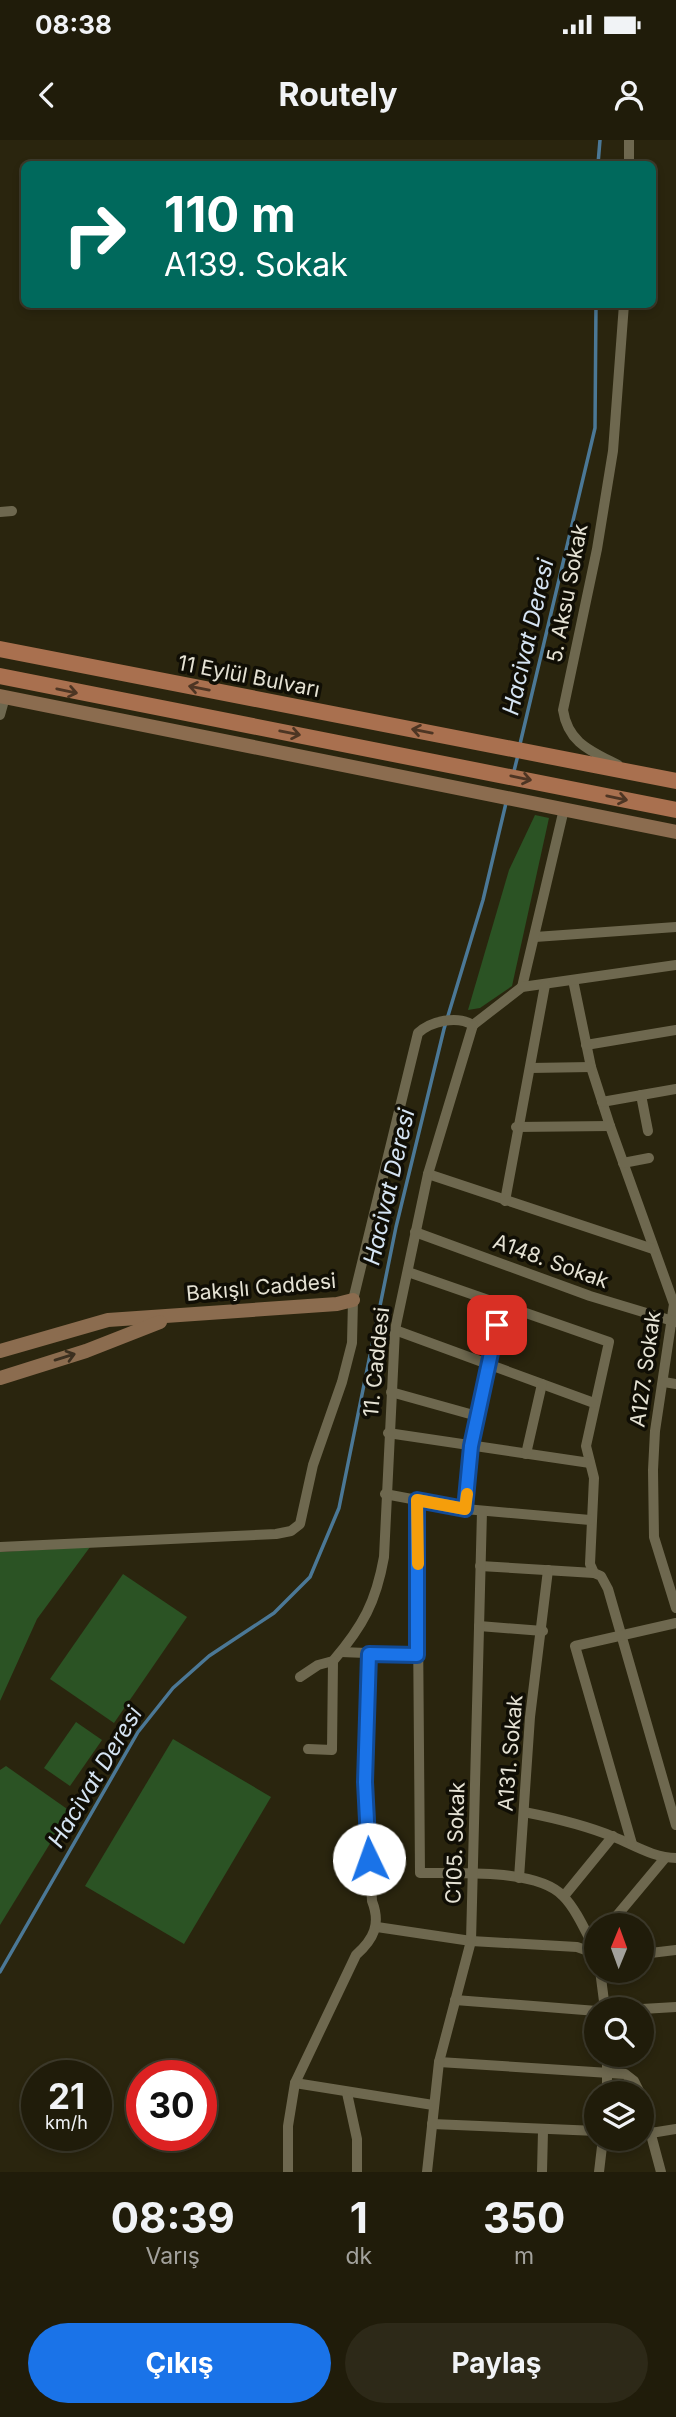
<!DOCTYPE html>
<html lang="tr">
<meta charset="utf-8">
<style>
:root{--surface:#201c0a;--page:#2d2918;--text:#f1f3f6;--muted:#a2a19c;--line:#3d3a2b;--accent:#1a73e8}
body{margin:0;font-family:Inter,sans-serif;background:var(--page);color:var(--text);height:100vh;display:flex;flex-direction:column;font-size:26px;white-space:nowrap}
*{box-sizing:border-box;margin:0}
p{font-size:23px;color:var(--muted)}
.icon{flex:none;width:38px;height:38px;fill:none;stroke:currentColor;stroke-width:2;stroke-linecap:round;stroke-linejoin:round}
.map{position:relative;height:2032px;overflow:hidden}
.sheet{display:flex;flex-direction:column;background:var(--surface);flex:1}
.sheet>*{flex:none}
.top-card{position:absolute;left:21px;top:21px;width:635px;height:147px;border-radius:10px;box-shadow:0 4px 10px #0003,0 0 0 2px var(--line);background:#00695c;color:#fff;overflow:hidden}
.needle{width:46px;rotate:1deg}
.fabs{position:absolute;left:584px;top:1773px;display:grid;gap:14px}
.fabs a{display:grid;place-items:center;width:70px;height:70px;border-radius:50%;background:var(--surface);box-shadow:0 4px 10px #0003,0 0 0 2px var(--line);font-size:35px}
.speed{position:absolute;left:21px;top:1920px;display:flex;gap:14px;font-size:35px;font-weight:700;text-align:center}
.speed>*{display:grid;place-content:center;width:91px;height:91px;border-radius:50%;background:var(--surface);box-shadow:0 4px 10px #0003,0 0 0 2px var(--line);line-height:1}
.speed small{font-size:18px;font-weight:400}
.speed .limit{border:10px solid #d22;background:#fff;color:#111}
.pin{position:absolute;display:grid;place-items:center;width:60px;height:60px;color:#fff;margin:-30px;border-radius:14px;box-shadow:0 4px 10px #0006}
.me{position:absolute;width:77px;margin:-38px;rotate:357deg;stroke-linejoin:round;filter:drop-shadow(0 0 5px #0008)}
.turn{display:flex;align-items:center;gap:24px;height:147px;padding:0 28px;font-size:32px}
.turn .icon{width:91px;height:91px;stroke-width:2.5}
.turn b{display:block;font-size:49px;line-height:60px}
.eta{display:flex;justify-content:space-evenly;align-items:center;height:119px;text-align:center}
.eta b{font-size:42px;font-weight:700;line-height:49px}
.primary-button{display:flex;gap:14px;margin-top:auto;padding:14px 28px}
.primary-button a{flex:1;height:80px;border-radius:42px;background:var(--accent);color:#fff;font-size:28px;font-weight:700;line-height:80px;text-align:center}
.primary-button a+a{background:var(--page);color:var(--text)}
.status{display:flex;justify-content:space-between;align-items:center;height:49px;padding:0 35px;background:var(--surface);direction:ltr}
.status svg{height:19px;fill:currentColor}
header{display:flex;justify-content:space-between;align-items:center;height:91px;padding:0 28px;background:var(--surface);font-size:32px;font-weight:700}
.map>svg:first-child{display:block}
</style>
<div class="status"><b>08:38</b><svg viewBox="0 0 49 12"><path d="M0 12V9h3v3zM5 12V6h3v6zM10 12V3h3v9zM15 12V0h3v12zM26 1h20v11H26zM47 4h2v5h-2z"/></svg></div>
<header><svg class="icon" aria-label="back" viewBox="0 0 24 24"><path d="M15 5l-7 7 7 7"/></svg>Routely<svg class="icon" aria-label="person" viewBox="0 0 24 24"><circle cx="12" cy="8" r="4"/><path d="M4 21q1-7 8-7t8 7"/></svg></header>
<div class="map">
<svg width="676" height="2032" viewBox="0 0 676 2032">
<rect width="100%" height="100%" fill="#2a250e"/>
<g fill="#2b5324">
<polygon points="535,675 549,678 512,846 480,868 468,870 509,730"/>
<polygon points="90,1407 37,1479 0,1561 0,1412"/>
<polygon points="123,1434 187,1477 114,1583 50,1539"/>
<polygon points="76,1582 102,1600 70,1646 44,1628"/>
<polygon points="173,1599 271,1657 184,1804 85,1746"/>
<polygon points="6,1626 70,1671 0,1785 0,1630"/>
</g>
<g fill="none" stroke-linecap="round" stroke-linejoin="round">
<g stroke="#4b7896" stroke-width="3.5">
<polyline points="598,24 600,0"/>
<polyline points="520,604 595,288 596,164"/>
<polyline points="514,631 518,615"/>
<polyline points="0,1832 138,1592 173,1548 209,1516 274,1473 310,1437 339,1368 396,1087 444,889 483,760 506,663"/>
</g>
<g stroke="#6e684f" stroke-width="10">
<polyline points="629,24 629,0"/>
<polyline points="0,372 12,371"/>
<polyline points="0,575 5,557"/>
<path d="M618,625C591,611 568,603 563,570L597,409L613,311L624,164"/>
<polyline points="535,797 676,787"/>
<polyline points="573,840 591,927 610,986 674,1164 655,1291 653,1330 654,1397 676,1468"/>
<polyline points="522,847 564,669"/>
<polyline points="473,885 522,847 676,825"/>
<polyline points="586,905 676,890"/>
<polyline points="530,928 591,927"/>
<polyline points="641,955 648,991"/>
<polyline points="602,962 676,949"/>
<polyline points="516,987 610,986"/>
<polyline points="623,1023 649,1018"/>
<polyline points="428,1034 653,1109"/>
<polyline points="505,1061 545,845"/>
<polyline points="415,1092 590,1156 676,1182"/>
<polyline points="408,1132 609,1202 586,1306 594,1338 590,1424 594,1433 601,1436 608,1449 676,1685"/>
<polyline points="395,1190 594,1263"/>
<polyline points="664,1242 676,1244"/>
<polyline points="391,1252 477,1276"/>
<polyline points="388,1293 590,1323"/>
<polyline points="526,1314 542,1244"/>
<polyline points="385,1354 465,1369 590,1380"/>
<path d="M417,1360L420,1733C456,1734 537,1728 563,1756C577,1770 587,1795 597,1813"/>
<polyline points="465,1369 471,1306 502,1166"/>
<path d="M0,1407L276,1394L291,1391L300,1384L313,1325L342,1242L352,1203L353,1160L418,893C431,881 457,875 473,885"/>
<polyline points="480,1426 594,1433"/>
<polyline points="479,1486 543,1491"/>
<polyline points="341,1512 417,1515"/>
<path d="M300,1537L318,1525L333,1521C363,1486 376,1462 384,1417L395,1190L428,1034L473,885"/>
<polyline points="308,1609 332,1610 333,1521"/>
<path d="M524,1672C555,1678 585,1685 614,1697C634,1705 654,1718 676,1718"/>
<polyline points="632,1704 575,1506 676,1483"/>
<polyline points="519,1738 530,1577 548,1430"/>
<polyline points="564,1756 613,1696"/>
<polyline points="609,1785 665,1718"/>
<polyline points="377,1787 471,1801 577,1807 597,1814"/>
<polyline points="642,1814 676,1810"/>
<polyline points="600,1830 605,1869"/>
<polyline points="455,1860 597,1871"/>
<polyline points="642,1869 676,1867"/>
<polyline points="607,1914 607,1953"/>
<polyline points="439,1922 625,1934 634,1941 640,1953"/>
<polyline points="295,1943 433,1965"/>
<polyline points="347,1953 357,1999 357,2032"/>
<polyline points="642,1961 661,2032"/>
<polyline points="432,1984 597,1991"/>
<polyline points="651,1993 676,1989"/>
<path d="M288,2032V1986L295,1943L356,1815C374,1799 381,1784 372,1761L365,1641L368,1514"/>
<polyline points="427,2032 439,1922 471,1801 482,1371"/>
<polyline points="542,2032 543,1991"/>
<polyline points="599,2032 603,1998"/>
</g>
<g stroke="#8b6c4f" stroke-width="14">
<polyline points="0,556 676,692"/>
<polyline points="0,1211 108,1180 337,1164 353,1160"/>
<polyline points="0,1238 86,1211 160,1182"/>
</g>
<g stroke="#a9704f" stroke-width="16">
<polyline points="0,509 676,641"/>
<polyline points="0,536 676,670"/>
</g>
</g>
<defs><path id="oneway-shaft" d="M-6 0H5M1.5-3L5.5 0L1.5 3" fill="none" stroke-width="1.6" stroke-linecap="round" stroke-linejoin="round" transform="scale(1.75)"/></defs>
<g stroke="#4d3523">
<use href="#oneway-shaft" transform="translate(199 548) rotate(-169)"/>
<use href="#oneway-shaft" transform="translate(67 551) rotate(12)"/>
<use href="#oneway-shaft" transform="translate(422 591) rotate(-169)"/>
<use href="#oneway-shaft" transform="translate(290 593) rotate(11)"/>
<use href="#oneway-shaft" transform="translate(521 638) rotate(12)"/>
<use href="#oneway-shaft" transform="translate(617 658) rotate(12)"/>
</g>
<use stroke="#3b2f1f" href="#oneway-shaft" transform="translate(65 1217) rotate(-17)"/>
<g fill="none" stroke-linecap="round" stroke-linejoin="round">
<g stroke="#114b97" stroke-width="18">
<polyline id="route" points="369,1719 365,1642 369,1514 417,1515 417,1360 465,1369 471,1306 497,1185"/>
</g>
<use href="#route" stroke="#1a73e8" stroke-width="12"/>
<polyline stroke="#f59e0b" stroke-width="12" points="418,1424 417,1360 465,1369 467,1354"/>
</g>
<g text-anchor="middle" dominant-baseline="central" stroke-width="7" stroke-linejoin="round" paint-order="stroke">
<g font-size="21" fill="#e5e2d4" stroke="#100e05">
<text transform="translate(567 453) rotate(-79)">5. Aksu Sokak</text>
<text transform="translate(249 536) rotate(11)">11 Eylül Bulvarı</text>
<text transform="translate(551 1121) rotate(20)">A148. Sokak</text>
<text transform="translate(261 1147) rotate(-5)">Bakışlı Caddesi</text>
<text transform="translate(376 1222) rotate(-84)">11. Caddesi</text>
<text transform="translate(645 1229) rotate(-82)">A127. Sokak</text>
<text transform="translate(510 1613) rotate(-85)">A131. Sokak</text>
<text transform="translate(455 1703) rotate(-88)">C105. Sokak</text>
</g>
<g font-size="23" font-style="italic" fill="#d5e4f3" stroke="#100e05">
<text transform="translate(528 497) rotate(-77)">Hacivat Deresi</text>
<text transform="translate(389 1047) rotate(-77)">Hacivat Deresi</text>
<text transform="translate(95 1637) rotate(-59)">Hacivat Deresi</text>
</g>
</g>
</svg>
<div class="fabs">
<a><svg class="needle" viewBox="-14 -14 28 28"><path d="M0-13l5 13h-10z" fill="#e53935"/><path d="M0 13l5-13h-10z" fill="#a2a19c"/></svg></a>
<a><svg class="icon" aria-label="search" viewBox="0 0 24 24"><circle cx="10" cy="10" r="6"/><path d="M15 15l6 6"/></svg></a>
<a><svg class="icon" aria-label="layers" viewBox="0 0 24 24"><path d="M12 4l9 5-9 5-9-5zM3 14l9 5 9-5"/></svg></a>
</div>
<div class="speed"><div>21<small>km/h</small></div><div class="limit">30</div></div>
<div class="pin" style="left:497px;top:1185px;background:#d93025"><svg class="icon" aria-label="arrive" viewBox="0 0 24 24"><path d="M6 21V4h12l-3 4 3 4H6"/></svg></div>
<svg class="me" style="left:369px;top:1719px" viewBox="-20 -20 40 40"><circle r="19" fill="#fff"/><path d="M0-13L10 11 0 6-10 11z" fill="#1a73e8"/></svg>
<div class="top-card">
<div class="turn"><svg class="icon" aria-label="right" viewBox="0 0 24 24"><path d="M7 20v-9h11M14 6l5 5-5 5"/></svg><div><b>110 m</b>A139. Sokak</div></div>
</div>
</div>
<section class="sheet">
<div class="eta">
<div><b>08:39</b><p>Varış</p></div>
<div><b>1</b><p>dk</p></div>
<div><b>350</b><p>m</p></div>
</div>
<div class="primary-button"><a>Çıkış</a><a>Paylaş</a></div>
</section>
